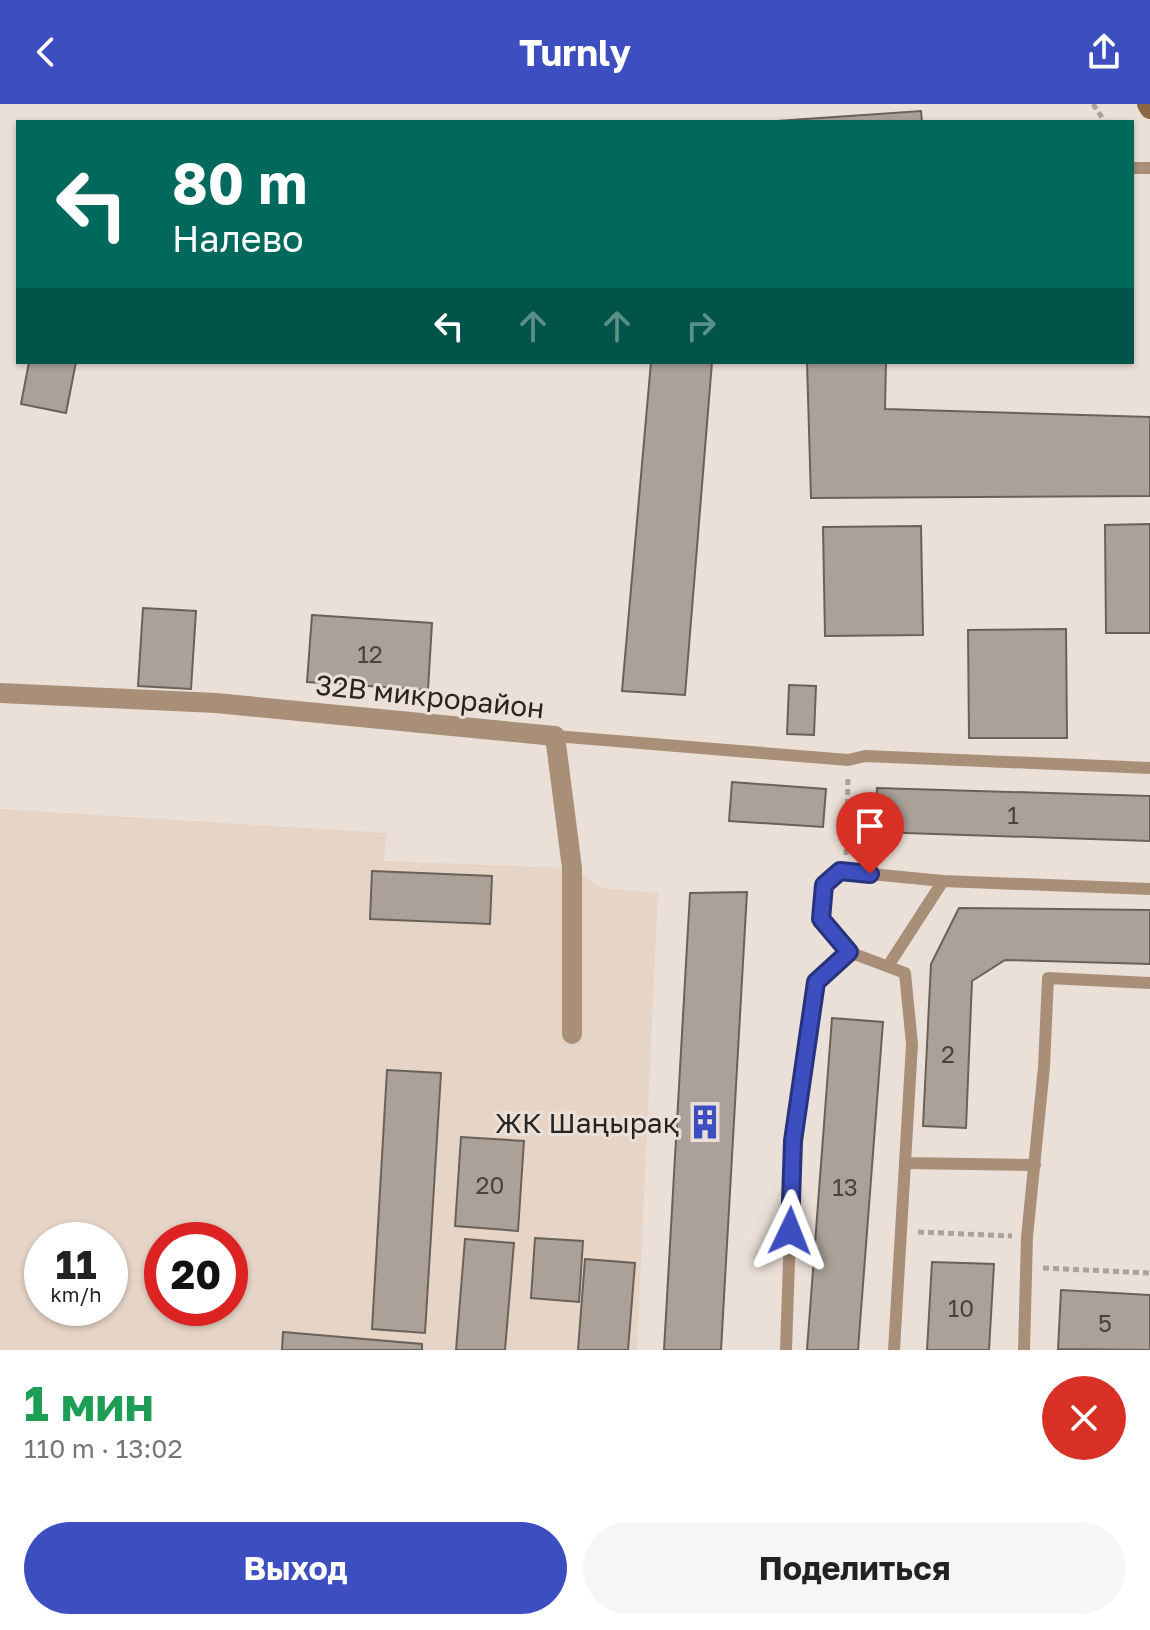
<!DOCTYPE html>
<html lang="ru">
<meta charset="utf-8">
<style>
:root{--surface:#fff;--page:#f6f6f6;--text:#222;--muted:#767676;--accent:#3d4ec1}
body{margin:0;font-family:"Golos Text",sans-serif;background:var(--page);color:var(--text);height:100vh;display:flex;flex-direction:column;font-size:30px;white-space:nowrap}
*{box-sizing:border-box;margin:0}
p{font-size:26px;color:var(--muted)}
.icon{flex:none;width:44px;height:44px;fill:none;stroke:currentColor;stroke-width:2;stroke-linecap:round;stroke-linejoin:round}
.map{position:relative;height:1246px;overflow:hidden}
.drawer{display:flex;flex-direction:column;background:var(--surface);flex:1}
.drawer>*{flex:none}
.hud{position:absolute;left:16px;top:16px;width:1118px;height:244px;border-radius:0px;box-shadow:0 2px 6px #0004;background:#00695c;color:#fff;overflow:hidden}
.speed{position:absolute;left:24px;top:1118px;display:flex;gap:16px;font-size:40px;font-weight:700;text-align:center}
.speed>*{display:grid;place-content:center;width:104px;height:104px;border-radius:50%;background:var(--surface);box-shadow:0 2px 6px #0004;line-height:1}
.speed small{font-size:20px;font-weight:400}
.speed .limit{border:12px solid #d22;background:#fff;color:#111}
.pin{position:absolute;display:grid;place-items:center;width:68px;height:68px;color:#fff;margin:-82px -34px;border-radius:50% 50% 50% 0;rotate:-45deg;box-shadow:0 0 8px #0007}
.pin .icon{rotate:45deg}
.me{position:absolute;width:88px;margin:-44px;rotate:2deg;stroke-linejoin:round;filter:drop-shadow(0 0 6px #0008)}
.turn{display:flex;align-items:center;gap:28px;height:168px;padding:0 24px;font-size:36px}
.turn .icon{width:104px;height:104px;stroke-width:2.5}
.turn b{display:block;font-size:56px;line-height:68px}
.lanes{display:flex;align-items:center;height:76px;padding:0 24px;background:#0003;justify-content:center;gap:40px;direction:ltr}
.lanes .off{opacity:.35}
.round{display:grid;place-items:center;flex:none;width:84px;height:84px;border-radius:42px;background:var(--page)}
.summary{display:flex;align-items:center;justify-content:space-between;height:136px;padding:0 24px}
h1{font-size:48px;font-weight:700;line-height:60px;color:#1e9e55}
.button{display:flex;gap:16px;margin-top:auto;padding:16px 24px}
.button a{flex:1;height:92px;border-radius:48px;background:var(--accent);color:#fff;font-size:32px;font-weight:700;line-height:92px;text-align:center}
.button a+a{background:var(--page);color:var(--text)}
header{display:flex;justify-content:space-between;align-items:center;height:104px;padding:0 24px;background:var(--accent);color:#fff;font-size:36px;font-weight:700}
.map>svg:first-child{display:block}
</style>
<header><svg class="icon" aria-label="back" viewBox="0 0 24 24"><path d="M15 5l-7 7 7 7"/></svg>Turnly<svg class="icon" aria-label="share" viewBox="0 0 24 24"><path d="M12 15V3M7 8l5-5 5 5M5 13v7h14v-7"/></svg></header>
<div class="map">
<svg width="1150" height="1246" viewBox="0 0 1150 1246">
<rect width="100%" height="100%" fill="#ebe0d8"/>
<path fill="#e6d5c7" fill-rule="evenodd" d="M0,705L386,729L384,757L572,764L601,784L658,789L637,1246H0ZM42,1136H110V1204H42ZM162,1136H230V1204H162Z"/>
<g fill="#aba198" stroke="#6a6159" stroke-width="2">
<polygon points="921,7 922,18 762,18"/>
<polygon points="29,258 76,258 66,309 21,300"/>
<polygon points="651,258 712,258 685,591 622,587"/>
<polygon points="807,258 886,258 885,305 1150,313 1150,392 811,394"/>
<polygon points="1150,420 1150,529 1106,529 1105,421"/>
<polygon points="921,422 923,531 825,532 823,423"/>
<polygon points="143,504 196,507 191,585 138,582"/>
<polygon points="312,511 432,519 428,586 307,578"/>
<polygon points="1066,525 1067,634 969,634 968,526"/>
<polygon points="789,581 816,582 814,631 787,630"/>
<polygon points="732,678 826,685 823,723 729,717"/>
<polygon points="877,684 1150,692 1150,737 875,728"/>
<polygon points="372,767 492,772 490,820 370,815"/>
<polygon points="747,788 721,1246 664,1246 690,789"/>
<polygon points="959,804 1150,806 1150,860 1005,856 972,877 966,1024 923,1022 931,860"/>
<polygon points="832,914 883,918 858,1246 807,1246"/>
<polygon points="387,966 441,969 425,1229 372,1225"/>
<polygon points="461,1033 524,1037 518,1127 455,1122"/>
<polygon points="535,1134 583,1137 579,1198 531,1194"/>
<polygon points="465,1135 514,1139 505,1246 456,1246"/>
<polygon points="585,1155 635,1159 628,1246 578,1246"/>
<polygon points="932,1158 994,1160 989,1246 927,1246"/>
<polygon points="1061,1186 1150,1191 1150,1246 1058,1245"/>
<polygon points="283,1228 422,1240 422,1246 282,1246"/>
</g>
<g fill="none" stroke-linecap="round" stroke-linejoin="round">
<g stroke="#aaa29b" stroke-width="5" stroke-dasharray="6 4" stroke-linecap="butt">
<polyline points="1093,0 1105,18"/>
<polyline points="846,751 848,673"/>
<polyline points="918,1128 1012,1132"/>
<polyline points="1043,1164 1150,1169"/>
</g>
<g stroke="#aa8f78" stroke-width="12">
<polyline points="1132,64 1150,64"/>
<polyline points="555,632 848,656 865,652 1150,664"/>
<polyline points="888,862 943,777"/>
<polyline points="1035,1061 905,1059 912,940 905,869 849,848 821,815 824,781 840,767 943,777 1150,785"/>
<polyline points="786,1246 793,1037 816,878 849,848"/>
<polyline points="894,1246 905,1059"/>
<polyline points="1024,1246 1027,1133 1044,963 1048,874 1150,879"/>
</g>
<polyline stroke="#aa8f78" stroke-width="20" points="0,589 216,599 555,632 572,764 572,930"/>
<polyline stroke="#8d6644" stroke-width="20" points="1147,0 1150,5"/>
</g>
<g fill="none" stroke-linecap="round" stroke-linejoin="round">
<g stroke="#28337d" stroke-width="20">
<polyline id="route" points="790,1127 793,1037 816,878 849,848 821,815 824,781 840,767 870,770"/>
</g>
<use href="#route" stroke="#3d4ec1" stroke-width="14"/>
</g>
<defs>
<g id="building-bare" transform="scale(2.76)"><path d="M-4-6H4V6H1V3H-1V6H-4ZM-2.5-4.3h1.7v1.8h-1.7ZM.8-4.3h1.7v1.8H.8ZM-2.5-1h1.7V.8h-1.7ZM.8-1h1.7V.8H.8Z" fill="#3d4ec1" stroke="#ebe0d8" stroke-width="2.5" paint-order="stroke"/></g>
</defs>
<g fill-rule="evenodd">
<use href="#building-bare" x="705" y="1018"/>
</g>
<g text-anchor="middle" dominant-baseline="central" stroke-width="6" stroke-linejoin="round" paint-order="stroke">
<g font-size="24" fill="#49433f">
<text x="370" y="549">12</text>
<text x="1013" y="710">1</text>
<text x="948" y="949">2</text>
<text x="490" y="1080">20</text>
<text x="845" y="1082">13</text>
<text x="961" y="1203">10</text>
<text x="1105" y="1218">5</text>
</g>
<g font-size="28" fill="#282421" stroke="#ebe0d8">
<text transform="translate(430 592) rotate(6)">32В микрорайон</text>
</g>
<g font-size="28" fill="#282421" stroke="#ebe0d8" text-anchor="end">
<text x="679" y="1018">ЖК Шаңырақ</text>
</g>
</g>
</svg>
<div class="speed"><div>11<small>km/h</small></div><div class="limit">20</div></div>
<div class="pin" style="left:870px;top:770px;background:#d93025"><svg class="icon" aria-label="arrive" viewBox="0 0 24 24"><path d="M6 21V4h12l-3 4 3 4H6"/></svg></div>
<svg class="me" style="left:790px;top:1127px" viewBox="-20 -20 40 40"><path d="M0-17L14 15 0 8-14 15z" fill="#3d4ec1" stroke="#fff" stroke-width="4"/></svg>
<div class="hud">
<div class="turn"><svg class="icon" aria-label="left" viewBox="0 0 24 24"><path d="M17 20v-9H6M10 6l-5 5 5 5"/></svg><div><b>80 m</b>Налево</div></div>
<div class="lanes"><svg class="icon" aria-label="left" viewBox="0 0 24 24"><path d="M17 20v-9H6M10 6l-5 5 5 5"/></svg><svg class="icon off" aria-label="ahead" viewBox="0 0 24 24"><path d="M12 20V5M6 11l6-6 6 6"/></svg><svg class="icon off" aria-label="ahead" viewBox="0 0 24 24"><path d="M12 20V5M6 11l6-6 6 6"/></svg><svg class="icon off" aria-label="right" viewBox="0 0 24 24"><path d="M7 20v-9h11M14 6l5 5-5 5"/></svg></div>
</div>
</div>
<section class="drawer">
<div class="summary"><div><h1>1 мин</h1><p>110 m · 13:02</p></div><a class="round" style="background:#d93025;color:#fff"><svg class="icon" aria-label="close" viewBox="0 0 24 24"><path d="M6 6l12 12M18 6L6 18"/></svg></a></div>
<div class="button"><a>Выход</a><a>Поделиться</a></div>
</section>
